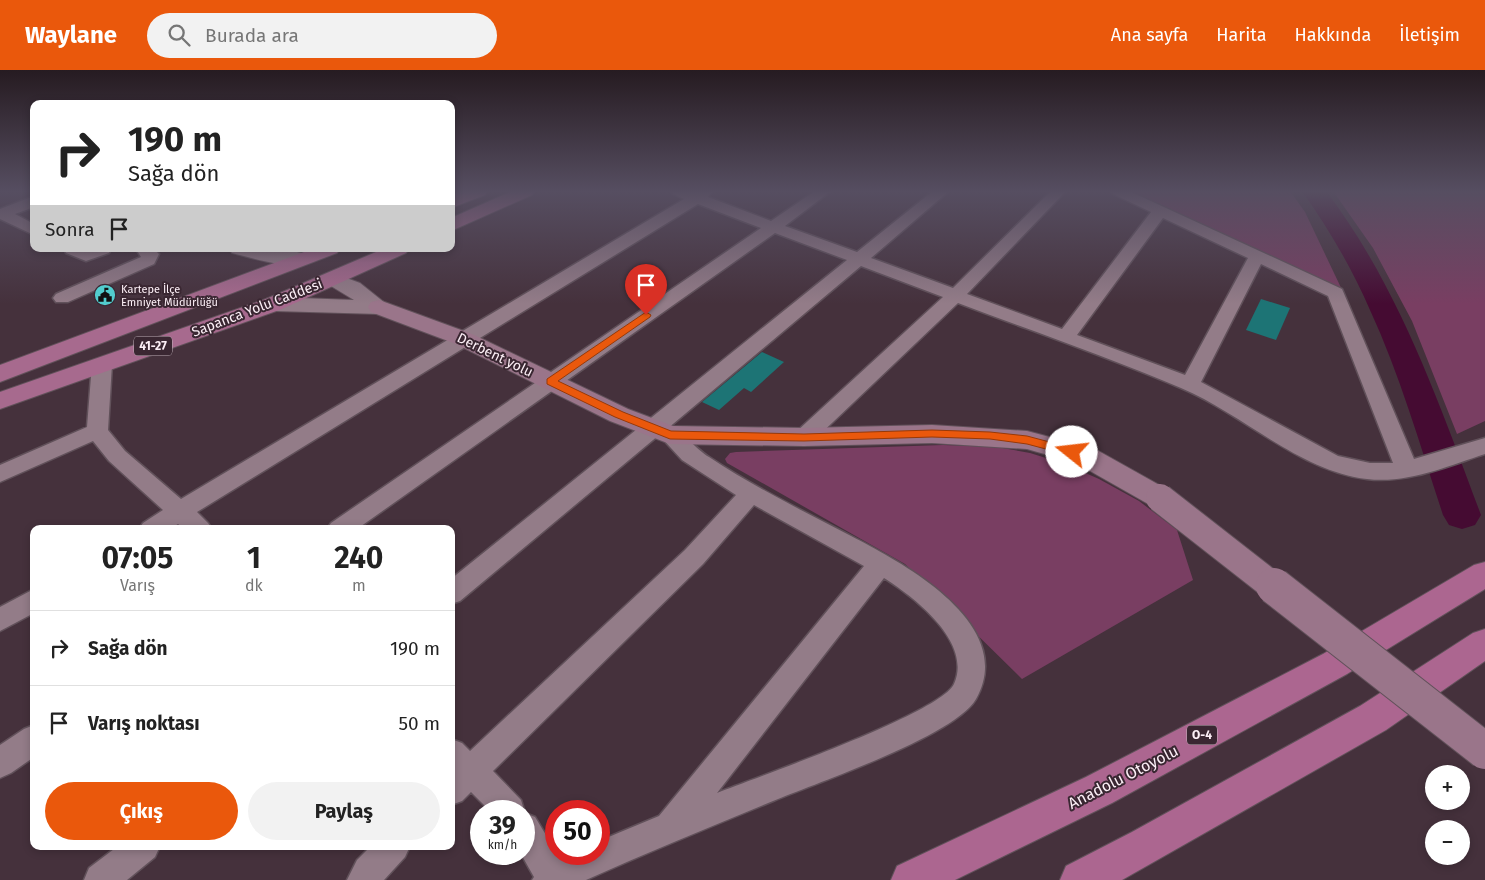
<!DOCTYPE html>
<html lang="tr">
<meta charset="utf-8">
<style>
:root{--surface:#fff;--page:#f2f2f2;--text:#222;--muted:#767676;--line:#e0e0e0;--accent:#ea580c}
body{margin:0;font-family:"Fira Sans",sans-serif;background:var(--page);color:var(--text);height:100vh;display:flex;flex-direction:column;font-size:19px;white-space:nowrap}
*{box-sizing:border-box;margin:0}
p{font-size:16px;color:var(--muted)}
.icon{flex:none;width:28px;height:28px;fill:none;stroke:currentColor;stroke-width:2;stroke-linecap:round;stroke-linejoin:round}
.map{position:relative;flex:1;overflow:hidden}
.side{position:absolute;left:30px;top:455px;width:425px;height:325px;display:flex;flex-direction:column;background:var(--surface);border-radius:10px;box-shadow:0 2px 8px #0003}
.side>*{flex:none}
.banner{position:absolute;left:30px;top:30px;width:425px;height:152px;border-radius:10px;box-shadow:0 2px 8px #0003;background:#fff;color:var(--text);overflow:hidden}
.controls{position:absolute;left:1425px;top:695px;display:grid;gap:10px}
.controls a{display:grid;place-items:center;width:45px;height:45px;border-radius:50%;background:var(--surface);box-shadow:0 2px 8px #0003;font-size:25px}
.speed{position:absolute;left:470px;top:730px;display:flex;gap:10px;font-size:25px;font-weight:700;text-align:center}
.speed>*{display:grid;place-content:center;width:65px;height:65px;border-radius:50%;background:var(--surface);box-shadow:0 2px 8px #0003;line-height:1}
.speed small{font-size:12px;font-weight:400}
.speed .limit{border:8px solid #d22;background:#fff;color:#111}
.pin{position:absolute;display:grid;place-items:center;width:42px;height:42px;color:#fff;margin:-51px -21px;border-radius:50% 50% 50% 0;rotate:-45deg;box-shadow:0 0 5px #0007}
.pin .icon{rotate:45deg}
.me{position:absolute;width:55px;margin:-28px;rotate:286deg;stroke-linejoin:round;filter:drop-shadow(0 0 4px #0008)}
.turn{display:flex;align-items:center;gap:18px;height:105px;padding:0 15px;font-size:22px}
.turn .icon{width:65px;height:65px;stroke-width:2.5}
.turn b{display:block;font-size:35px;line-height:42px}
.then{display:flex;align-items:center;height:48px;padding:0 15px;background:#0003;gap:10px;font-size:19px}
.eta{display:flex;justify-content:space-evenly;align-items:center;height:85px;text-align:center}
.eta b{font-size:30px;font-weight:700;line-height:35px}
.button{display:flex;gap:10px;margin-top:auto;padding:10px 15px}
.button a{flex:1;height:58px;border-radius:30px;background:var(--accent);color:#fff;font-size:20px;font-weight:700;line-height:58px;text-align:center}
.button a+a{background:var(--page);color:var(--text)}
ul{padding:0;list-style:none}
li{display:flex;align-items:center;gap:15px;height:75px;padding:0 15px;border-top:1px solid var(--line)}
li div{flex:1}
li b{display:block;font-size:19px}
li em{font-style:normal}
header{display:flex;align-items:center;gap:30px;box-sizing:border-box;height:70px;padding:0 25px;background:var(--accent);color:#fff}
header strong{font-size:24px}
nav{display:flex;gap:28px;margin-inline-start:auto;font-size:18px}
.search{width:350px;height:45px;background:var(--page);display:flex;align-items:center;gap:12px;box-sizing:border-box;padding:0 18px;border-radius:28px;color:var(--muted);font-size:19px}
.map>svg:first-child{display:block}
</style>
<header>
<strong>Waylane</strong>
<div class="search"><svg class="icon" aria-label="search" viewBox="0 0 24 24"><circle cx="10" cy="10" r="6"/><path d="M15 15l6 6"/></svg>Burada ara</div>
<nav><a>Ana sayfa</a><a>Harita</a><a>Hakkında</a><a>İletişim</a></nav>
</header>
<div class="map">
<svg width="1485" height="810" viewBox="0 0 1485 810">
<rect width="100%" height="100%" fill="#45313c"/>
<g fill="#793e62">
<polygon points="1130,121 1290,121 1305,142 1344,224"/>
<polygon points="1333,121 1485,121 1485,351 1457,364 1412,251 1373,178"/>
<polygon points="943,375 997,377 1030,383 1065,394 1099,409 1139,431 1177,460 1193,510 1022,609 905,494 727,393 725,389 730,383 736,382"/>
</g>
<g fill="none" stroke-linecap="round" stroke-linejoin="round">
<path fill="#450b32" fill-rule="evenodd" d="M1302,121H1326C1399,217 1439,333 1481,445L1475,455L1462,459L1449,455L1443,445C1421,378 1400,305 1370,240C1352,198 1328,158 1302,121Z"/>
</g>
<g fill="#1d7475">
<polygon points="1261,229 1290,238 1276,270 1246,260"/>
<polygon points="762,282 784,292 751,322 744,318 719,340 702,332"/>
</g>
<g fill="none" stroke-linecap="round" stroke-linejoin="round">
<g stroke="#61515a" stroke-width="3">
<g id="minor">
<path d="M671,121H713L708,127L771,151L815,121H831L785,156L857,182L933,121H949L871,188L953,218L1051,121H1066L967,224L1062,259L1151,142L1113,124L1111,121H1129L1342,219L1414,389L1485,368V384C1448,396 1407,414 1367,409C1299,401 1243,344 1181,318C1108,287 1032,261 958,233L812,372L804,374L796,372L793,367L796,362L943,227L861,196L667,359C679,357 697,380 709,387C754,417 803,441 851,466C903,493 1018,554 976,629C955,666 816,713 773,731C710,757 648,782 586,810H532L534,807L521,784H524V741H490L471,722L462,731L451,735V669L462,673L470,681L685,480L736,425L682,390L659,365L460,531L451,534V509L847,190L775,163L357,459H327L331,453L761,158L698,134L197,442L208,453L212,459H184L178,454L170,459H139L143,453L163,440L109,391L93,371L0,412V395L87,357L92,294L95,290L102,288L109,290L112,294L108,360L125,381L181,429L684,129L673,124ZM1163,148L1248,188L1185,305L1077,265ZM1261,194L1328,226L1393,393H1370L1338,386L1201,312ZM754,435L864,496L659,746L599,771V784H570L560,788L535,747L525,743L521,730L493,701L703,494ZM884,508C914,527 973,572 954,614C941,643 755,708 717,723Z"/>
<polygon points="34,126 34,137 15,144 34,154 34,165 0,149 0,139"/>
<polygon points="64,179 111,179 109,183 86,191 66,183"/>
<polygon points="136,179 154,179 159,184 154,194 68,232 56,232 53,228 56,224 141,187"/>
<polygon points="34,519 34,543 0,561 0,537"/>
<polygon points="34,655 34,687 11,703 0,708 0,675 24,659"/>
<polygon points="118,776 160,776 155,787 127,810 84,810 89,798"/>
<polygon points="371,776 410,776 405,787 384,810 347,810 357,790"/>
</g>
</g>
<g stroke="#61515a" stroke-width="2">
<g id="tertiary">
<path d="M229,179C254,177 284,178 309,185L312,189L309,193C285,199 256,189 232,183Z"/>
<polygon points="333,203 360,213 390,237 387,242 379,244 274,241 266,239 263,234 266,229 274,227 354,230 326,213 322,209 326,205"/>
</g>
</g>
<g stroke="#61515a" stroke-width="2">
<polygon id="secondary" points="379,230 472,264 628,339 673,356 804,358 932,355 1027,361 1095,379 1170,421 1174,428 1170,435 1160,438 1150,435 1076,393 1027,379 932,373 804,376 670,374 610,351 456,274 371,242 368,237 371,232"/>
</g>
<g stroke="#61515a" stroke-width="2">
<g id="trunk">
<polygon points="463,121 488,121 485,125 451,138 451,125"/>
<polygon points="512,121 535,121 532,125 451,161 451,148"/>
<polygon points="312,179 340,179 337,183 0,312 0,295"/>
<polygon points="383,179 409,179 406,183 282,239 0,339 0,322 266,229"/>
</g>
</g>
<g stroke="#61515a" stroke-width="2">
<g id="motorway">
<polygon points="1485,492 1485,519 1347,604 1112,733 955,810 891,810 897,796 1086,707 1323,584 1474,495"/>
<polygon points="1485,559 1485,591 1386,660 1122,810 1060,810 1066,796 1132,762 1360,636 1473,563"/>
</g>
</g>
<use href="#minor" fill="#937c88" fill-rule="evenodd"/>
<use href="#tertiary" fill="#937c88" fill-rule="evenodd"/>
<use href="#secondary" fill="#9a758a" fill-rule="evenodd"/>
<use href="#trunk" fill="#a76a8e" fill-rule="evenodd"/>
<use href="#motorway" fill="#ac6690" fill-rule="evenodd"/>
<g stroke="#61515a" stroke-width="30" stroke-linecap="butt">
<polyline id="secondary-bridge-far1" points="1160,428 1275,518"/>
</g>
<g stroke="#61515a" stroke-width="38" stroke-linecap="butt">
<polyline id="secondary-bridge" points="1274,516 1485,681"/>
</g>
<use href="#secondary-bridge-far1" stroke="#9a758a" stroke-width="28"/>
<use href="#secondary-bridge" stroke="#9a758a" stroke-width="36"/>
</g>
<linearGradient id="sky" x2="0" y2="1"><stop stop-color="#261b21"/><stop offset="0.52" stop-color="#564e61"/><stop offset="1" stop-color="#564e61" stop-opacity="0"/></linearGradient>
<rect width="1485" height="234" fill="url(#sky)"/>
<polygon fill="#ea580c" stroke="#983908" points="646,242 651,245 650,247 558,311 623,342 671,361 804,364 932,360 990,362 1027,366 1076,379 1078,382 1072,386 1027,374 990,369 932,367 804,371 670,369 615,347 547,314 547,309"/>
<defs>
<g id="civic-disc" transform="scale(1.125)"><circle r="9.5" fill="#52cdce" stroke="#3a2732"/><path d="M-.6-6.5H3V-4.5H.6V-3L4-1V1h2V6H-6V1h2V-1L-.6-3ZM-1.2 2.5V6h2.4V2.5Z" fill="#111"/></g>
</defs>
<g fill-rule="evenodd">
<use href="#civic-disc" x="105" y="225"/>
</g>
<g text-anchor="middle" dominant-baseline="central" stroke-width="4" stroke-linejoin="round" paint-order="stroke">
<g font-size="11" fill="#fceff6" stroke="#3a2732" text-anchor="start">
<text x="121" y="219">Kartepe İlçe<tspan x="121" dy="13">Emniyet Müdürlüğü</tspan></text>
</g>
<g fill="#3a2732" stroke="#c2b3bb" stroke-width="1">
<rect x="134" y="266.5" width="38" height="19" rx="4"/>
<rect x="1187" y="655.5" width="30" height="19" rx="4"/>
</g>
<g font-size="12" font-weight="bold" fill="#fceff6">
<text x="153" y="276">41-27</text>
<text x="1202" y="665">O-4</text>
</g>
<g font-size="14" fill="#fceff6" stroke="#3a2732">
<text transform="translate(257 238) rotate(-21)">Sapanca Yolu Caddesi</text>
<text transform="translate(495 285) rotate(26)">Derbent yolu</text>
</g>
<g font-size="16" fill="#fceff6" stroke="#3a2732">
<text transform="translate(1123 707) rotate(-27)">Anadolu Otoyolu</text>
</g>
</g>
</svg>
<div class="controls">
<a>+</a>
<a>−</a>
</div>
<div class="speed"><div>39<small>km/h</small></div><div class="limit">50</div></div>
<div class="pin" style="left:646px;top:245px;background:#d93025"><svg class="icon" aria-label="arrive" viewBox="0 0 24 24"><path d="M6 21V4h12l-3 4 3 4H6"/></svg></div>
<svg class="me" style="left:1072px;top:382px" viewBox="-20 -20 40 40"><circle r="19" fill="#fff"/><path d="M0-13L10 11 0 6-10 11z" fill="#ea580c"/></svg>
<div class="banner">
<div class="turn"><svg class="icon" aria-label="right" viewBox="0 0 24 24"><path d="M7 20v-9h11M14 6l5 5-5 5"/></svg><div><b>190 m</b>Sağa dön</div></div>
<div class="then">Sonra<svg class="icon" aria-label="arrive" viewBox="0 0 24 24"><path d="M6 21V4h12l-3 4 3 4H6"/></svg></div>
</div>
<section class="side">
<div class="eta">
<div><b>07:05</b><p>Varış</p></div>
<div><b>1</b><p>dk</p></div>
<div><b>240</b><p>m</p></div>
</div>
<ul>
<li><svg class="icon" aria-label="right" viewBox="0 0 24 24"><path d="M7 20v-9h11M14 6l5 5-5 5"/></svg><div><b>Sağa dön</b></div><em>190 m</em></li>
<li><svg class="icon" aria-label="arrive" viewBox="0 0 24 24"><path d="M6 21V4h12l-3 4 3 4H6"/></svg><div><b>Varış noktası</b></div><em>50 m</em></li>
</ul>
<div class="button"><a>Çıkış</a><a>Paylaş</a></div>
</section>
</div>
